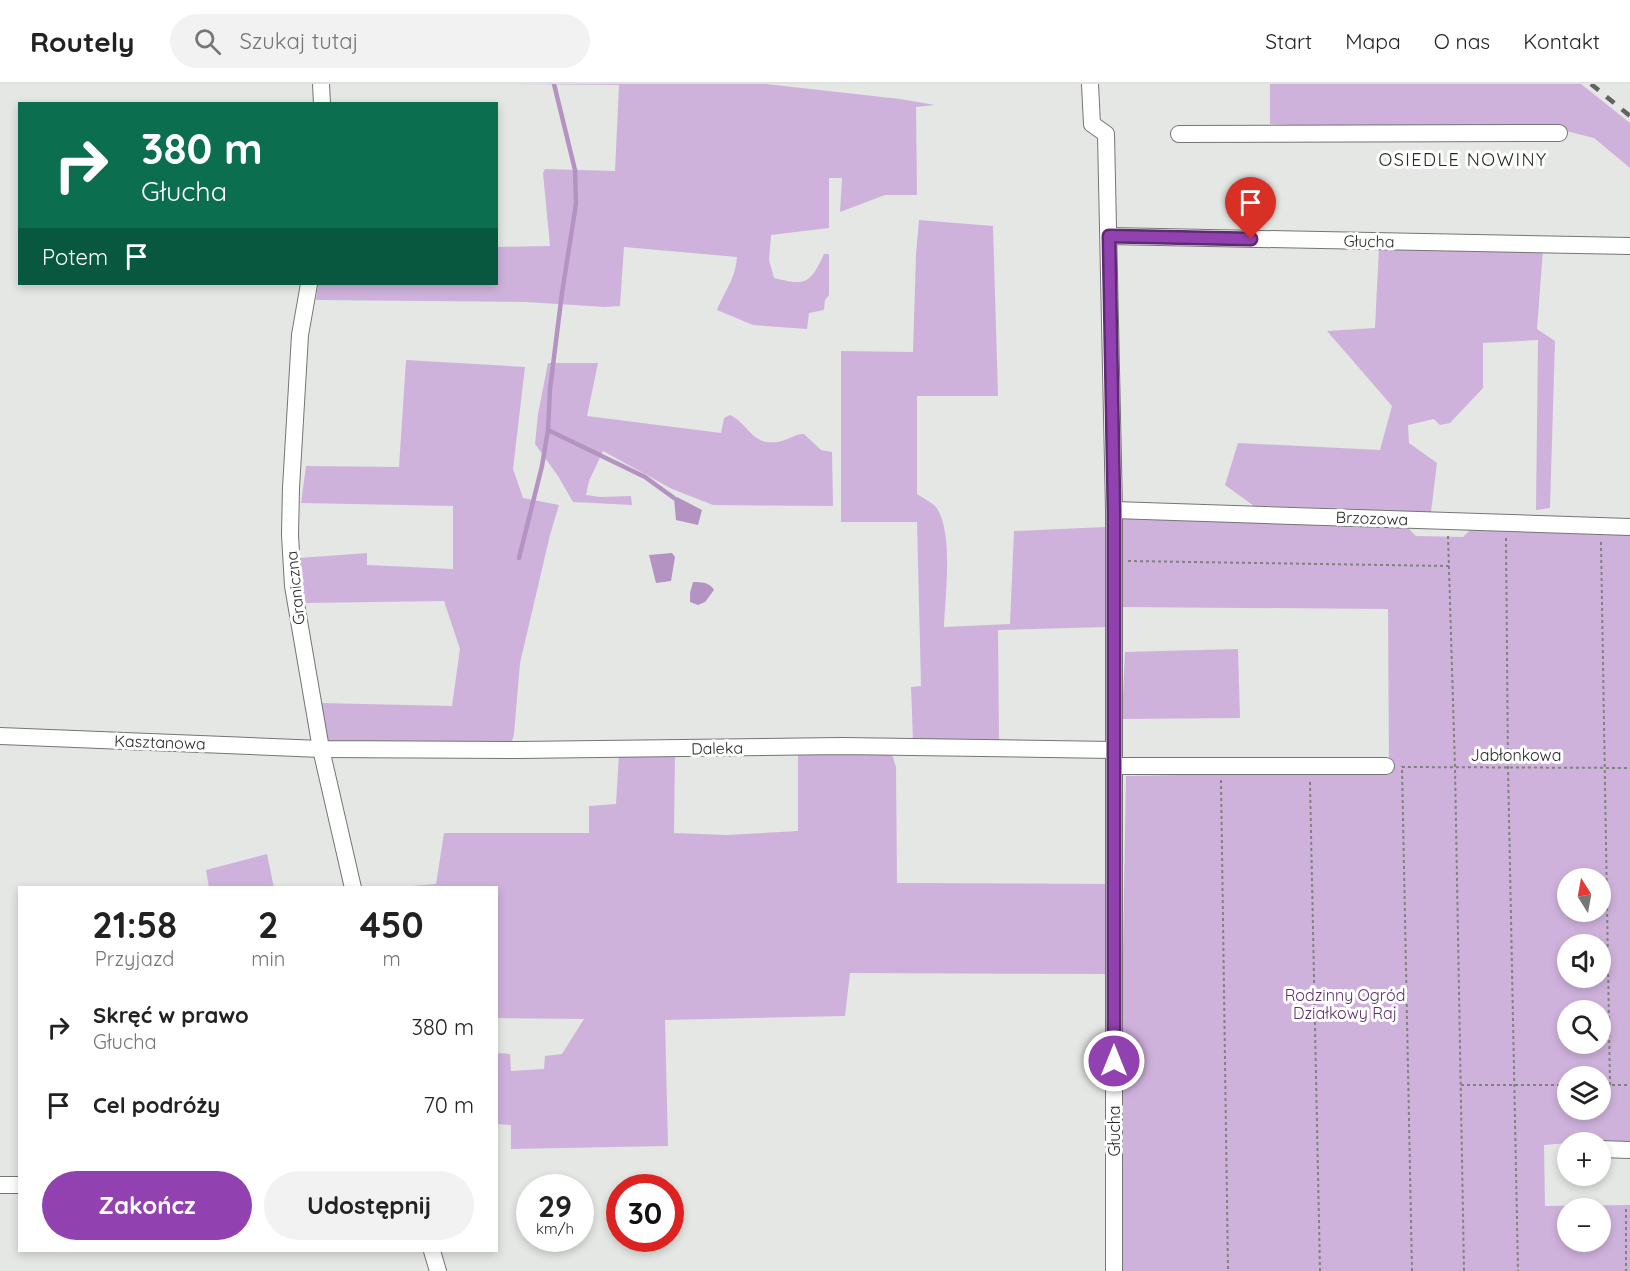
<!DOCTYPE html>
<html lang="pl">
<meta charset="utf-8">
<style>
:root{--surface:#fff;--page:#f2f2f2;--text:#222;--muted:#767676;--line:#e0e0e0;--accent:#9241b0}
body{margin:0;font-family:Quicksand,sans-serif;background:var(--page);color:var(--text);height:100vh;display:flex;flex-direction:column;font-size:22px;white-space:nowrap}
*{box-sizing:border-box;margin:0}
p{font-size:20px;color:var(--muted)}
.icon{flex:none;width:33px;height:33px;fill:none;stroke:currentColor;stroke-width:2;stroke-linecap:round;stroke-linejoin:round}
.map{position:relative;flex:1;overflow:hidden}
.details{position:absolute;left:18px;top:802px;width:480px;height:366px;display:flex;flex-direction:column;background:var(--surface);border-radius:0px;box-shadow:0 3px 9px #0003}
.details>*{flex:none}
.banner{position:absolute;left:18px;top:18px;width:480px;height:183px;border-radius:0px;box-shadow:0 3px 9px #0003;background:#0b6e4f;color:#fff;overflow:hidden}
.needle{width:39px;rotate:349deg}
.buttons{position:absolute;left:1557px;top:784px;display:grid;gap:12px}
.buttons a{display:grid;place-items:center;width:54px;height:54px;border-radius:50%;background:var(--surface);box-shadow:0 3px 9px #0003;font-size:30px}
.speed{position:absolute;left:516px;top:1090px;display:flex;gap:12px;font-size:30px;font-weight:700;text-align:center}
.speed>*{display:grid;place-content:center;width:78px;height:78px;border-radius:50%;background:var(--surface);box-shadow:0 3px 9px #0003;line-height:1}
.speed small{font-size:15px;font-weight:400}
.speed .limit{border:9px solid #d22;background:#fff;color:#111}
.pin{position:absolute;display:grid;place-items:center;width:51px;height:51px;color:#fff;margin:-62px -26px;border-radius:50% 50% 50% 0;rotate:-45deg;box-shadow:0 0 6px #0007}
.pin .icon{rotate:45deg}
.me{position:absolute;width:66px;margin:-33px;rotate:0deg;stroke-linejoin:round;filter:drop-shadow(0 0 4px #0008)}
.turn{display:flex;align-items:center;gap:21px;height:126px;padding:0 24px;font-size:27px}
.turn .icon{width:78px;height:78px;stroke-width:2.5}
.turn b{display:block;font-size:42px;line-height:51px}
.then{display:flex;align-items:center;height:57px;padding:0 24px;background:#0003;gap:12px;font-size:22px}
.eta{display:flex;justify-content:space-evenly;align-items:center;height:102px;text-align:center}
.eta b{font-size:36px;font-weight:700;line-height:42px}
.cta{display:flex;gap:12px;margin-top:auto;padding:12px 24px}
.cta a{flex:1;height:69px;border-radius:36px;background:var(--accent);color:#fff;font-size:24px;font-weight:700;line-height:69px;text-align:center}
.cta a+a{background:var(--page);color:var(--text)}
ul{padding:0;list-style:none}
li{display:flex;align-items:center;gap:18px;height:78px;padding:0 24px}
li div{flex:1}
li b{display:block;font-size:22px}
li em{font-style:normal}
header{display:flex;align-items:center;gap:36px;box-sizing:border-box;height:84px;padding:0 30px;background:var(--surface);border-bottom:2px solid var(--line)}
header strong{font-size:28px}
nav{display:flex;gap:33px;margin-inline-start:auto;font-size:21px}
.search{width:420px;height:54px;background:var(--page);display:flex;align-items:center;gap:15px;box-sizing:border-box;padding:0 21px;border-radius:33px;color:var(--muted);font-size:22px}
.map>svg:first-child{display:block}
</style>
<header>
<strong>Routely</strong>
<div class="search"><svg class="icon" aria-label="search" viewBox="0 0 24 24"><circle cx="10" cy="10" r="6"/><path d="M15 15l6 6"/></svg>Szukaj tutaj</div>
<nav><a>Start</a><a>Mapa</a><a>O nas</a><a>Kontakt</a></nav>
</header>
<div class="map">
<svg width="1630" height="1187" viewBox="0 0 1630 1187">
<rect width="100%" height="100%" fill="#e4e7e3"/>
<g fill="#cfb2dc" fill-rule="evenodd">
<path d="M517,0H766L900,15L935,21L916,23L917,111H885L840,128L842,94H829V144L771,151L769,176L774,194C806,202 810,200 824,170H829V211L825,216L824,226L809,229L807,245L753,241L717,226C725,206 735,196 737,173L624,163L620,222L605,223L526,218L316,216L318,200H496L497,163L550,162L543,89L545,85L615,87L619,1Z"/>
<polygon points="1270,0 1581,0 1630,39 1630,84 1594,54 1566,47 1398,46 1270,40"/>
<path d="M919,136L993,142L998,312H917V410C923,414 931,418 936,423C954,448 945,513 944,543L1010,540L1014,447L1106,443L1107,543L998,546L999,657L913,656L911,603L921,602L917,438H841V267L913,268L916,170Z"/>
<polygon points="1379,163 1543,165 1537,245 1555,257 1550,424 1536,426 1538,256 1483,259 1483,304 1450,339 1440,341 1434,335 1408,341 1409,359 1437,379 1431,428 1254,422 1225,401 1238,359 1380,366 1392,322 1327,247 1375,244"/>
<polygon points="406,276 525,283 513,385 523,414 559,421 550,451 520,579 514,650 511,661 325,658 320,619 452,622 460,565 444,517 305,519 300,474 367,469 367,481 453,485 453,422 301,419 306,382 399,383"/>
<path d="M548,279H598L587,332L721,349L724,334L730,331C750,341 751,361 777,358C787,357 794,350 804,350L821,366L832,368L833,422L713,421L672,405L603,367L589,397L586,411L601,413L631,412L632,421L573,418L558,392L535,360L538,330Z"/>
<path d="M1120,430L1402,438L1416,452L1463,453L1473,443L1630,448V1060L1568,1059L1544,1061L1545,1122L1630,1121V1187H1122V920L1126,692L1389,687L1388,525L1122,523ZM1568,795H1600V828H1568ZM1568,861H1600V894H1568ZM1568,927H1600V960H1568ZM1568,993H1600V1026H1568ZM1568,1125H1600V1158H1568Z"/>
<polygon points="1238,565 1240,634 1122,635 1125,568"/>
<polygon points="798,667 892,670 896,683 897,799 1114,800 1111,890 850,889 845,932 665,936 668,1062 511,1065 511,1041 497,1040 497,969 510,970 511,987 544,985 545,972 562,970 584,935 497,934 496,804 388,804 436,800 444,749 589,749 589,722 616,720 619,670 675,669 674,749 727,751 798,747"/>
<polygon points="267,770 274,804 209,804 206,786"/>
</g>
<g fill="#b493c2">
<polygon points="677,413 702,426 698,441 676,436 674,414"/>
<polygon points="672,469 675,473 671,497 656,499 649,471"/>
<path d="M693,498C702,498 709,498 714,506L705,518L698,521L690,518V509Z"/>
</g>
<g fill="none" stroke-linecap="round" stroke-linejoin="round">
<g stroke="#b493c2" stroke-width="4.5">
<polyline points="548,346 645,393 674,414"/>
<polyline points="519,474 542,382 548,346 550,305 562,209 576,120 575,86 554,0"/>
</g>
<g stroke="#737672" stroke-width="18">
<g id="minor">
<polyline points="321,0 322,20"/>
<polyline points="1090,0 1092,40 1106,50 1114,426 1114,1187"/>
<polyline points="1179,50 1559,49"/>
<polyline points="1109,152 1630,162"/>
<polyline points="309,200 300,251 291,404 290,451 293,502 321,665 353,804"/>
<polyline points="1114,426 1630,443"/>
<polyline points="0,652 321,665 517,666 842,662 1113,666"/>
<polyline points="1114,682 1386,682"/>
<polyline points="1600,1065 1630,1066"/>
<polyline points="0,1101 20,1101"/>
<polyline points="432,1167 438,1187"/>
</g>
</g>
<g stroke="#80827f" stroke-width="2" stroke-dasharray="3 3" stroke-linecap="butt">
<polyline points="1448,452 1455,683 1464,1187"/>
<polyline points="1506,454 1508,683 1518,1187"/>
<polyline points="1601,458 1610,1001"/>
<polyline points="1128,477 1449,482"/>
<polyline points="1221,696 1228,1187"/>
<polyline points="1310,698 1320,1187"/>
<polyline points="1461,1001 1568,1001"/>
<polyline points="1600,1001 1630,1001"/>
<polyline points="1626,1125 1626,1187"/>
<polyline points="1412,1187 1402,683 1630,684"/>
</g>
<use href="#minor" stroke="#fff" stroke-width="16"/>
<polyline stroke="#616360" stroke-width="4.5" stroke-dasharray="10 10" stroke-linecap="butt" points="1591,0 1630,32"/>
</g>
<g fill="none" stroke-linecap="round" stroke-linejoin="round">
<g stroke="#5f2a72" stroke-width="15">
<polyline id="route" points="1114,977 1114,426 1109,152 1251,155"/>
</g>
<use href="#route" stroke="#9241b0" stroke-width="10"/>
</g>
<g text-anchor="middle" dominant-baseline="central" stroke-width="6" stroke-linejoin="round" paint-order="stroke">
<g font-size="16" fill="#272826" stroke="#fff">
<text transform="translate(1369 157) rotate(1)">Głucha</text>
<text transform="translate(1372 434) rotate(2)">Brzozowa</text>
<text transform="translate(295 504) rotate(-96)">Graniczna</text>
<text transform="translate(160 658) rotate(2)">Kasztanowa</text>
<text transform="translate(717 664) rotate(-1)">Daleka</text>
<text x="1516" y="671">Jabłonkowa</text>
<text transform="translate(1114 1047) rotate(-90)">Głucha</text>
</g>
<g font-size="16" fill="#5b316c" stroke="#fff">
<text x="1345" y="911">Rodzinny Ogród<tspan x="1345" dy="18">Działkowy Raj</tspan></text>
</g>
<g font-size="18" letter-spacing="1.5" fill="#272826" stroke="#fff">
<text x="1463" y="75">OSIEDLE NOWINY</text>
</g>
</g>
</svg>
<div class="buttons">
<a><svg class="needle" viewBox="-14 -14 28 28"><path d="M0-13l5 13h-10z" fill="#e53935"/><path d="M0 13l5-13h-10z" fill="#767676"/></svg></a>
<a><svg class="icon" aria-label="sound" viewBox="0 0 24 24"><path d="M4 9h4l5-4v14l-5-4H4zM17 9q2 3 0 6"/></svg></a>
<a><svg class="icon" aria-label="search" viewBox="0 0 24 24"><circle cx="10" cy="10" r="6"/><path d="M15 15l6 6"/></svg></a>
<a><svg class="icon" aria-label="layers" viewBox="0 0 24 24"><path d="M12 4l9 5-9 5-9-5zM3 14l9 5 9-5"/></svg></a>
<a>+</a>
<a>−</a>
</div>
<div class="speed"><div>29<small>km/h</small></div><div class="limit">30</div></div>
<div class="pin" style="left:1251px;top:155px;background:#d93025"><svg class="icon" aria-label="arrive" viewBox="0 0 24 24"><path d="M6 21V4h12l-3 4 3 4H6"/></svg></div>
<svg class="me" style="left:1114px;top:977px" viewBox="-20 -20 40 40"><circle r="17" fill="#9241b0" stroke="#fff" stroke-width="3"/><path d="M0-11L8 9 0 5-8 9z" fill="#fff"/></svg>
<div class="banner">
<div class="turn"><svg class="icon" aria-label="right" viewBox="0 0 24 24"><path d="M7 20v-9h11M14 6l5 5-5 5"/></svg><div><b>380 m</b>Głucha</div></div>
<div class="then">Potem<svg class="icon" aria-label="arrive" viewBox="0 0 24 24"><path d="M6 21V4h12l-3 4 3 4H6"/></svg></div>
</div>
<section class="details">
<div class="eta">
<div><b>21:58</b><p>Przyjazd</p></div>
<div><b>2</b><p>min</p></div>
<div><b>450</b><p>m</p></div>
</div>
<ul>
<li><svg class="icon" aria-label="right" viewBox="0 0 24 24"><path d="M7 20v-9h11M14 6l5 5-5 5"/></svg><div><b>Skręć w prawo</b><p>Głucha</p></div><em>380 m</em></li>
<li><svg class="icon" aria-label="arrive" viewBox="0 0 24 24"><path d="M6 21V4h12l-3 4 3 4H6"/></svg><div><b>Cel podróży</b></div><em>70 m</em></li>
</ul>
<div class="cta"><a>Zakończ</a><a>Udostępnij</a></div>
</section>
</div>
